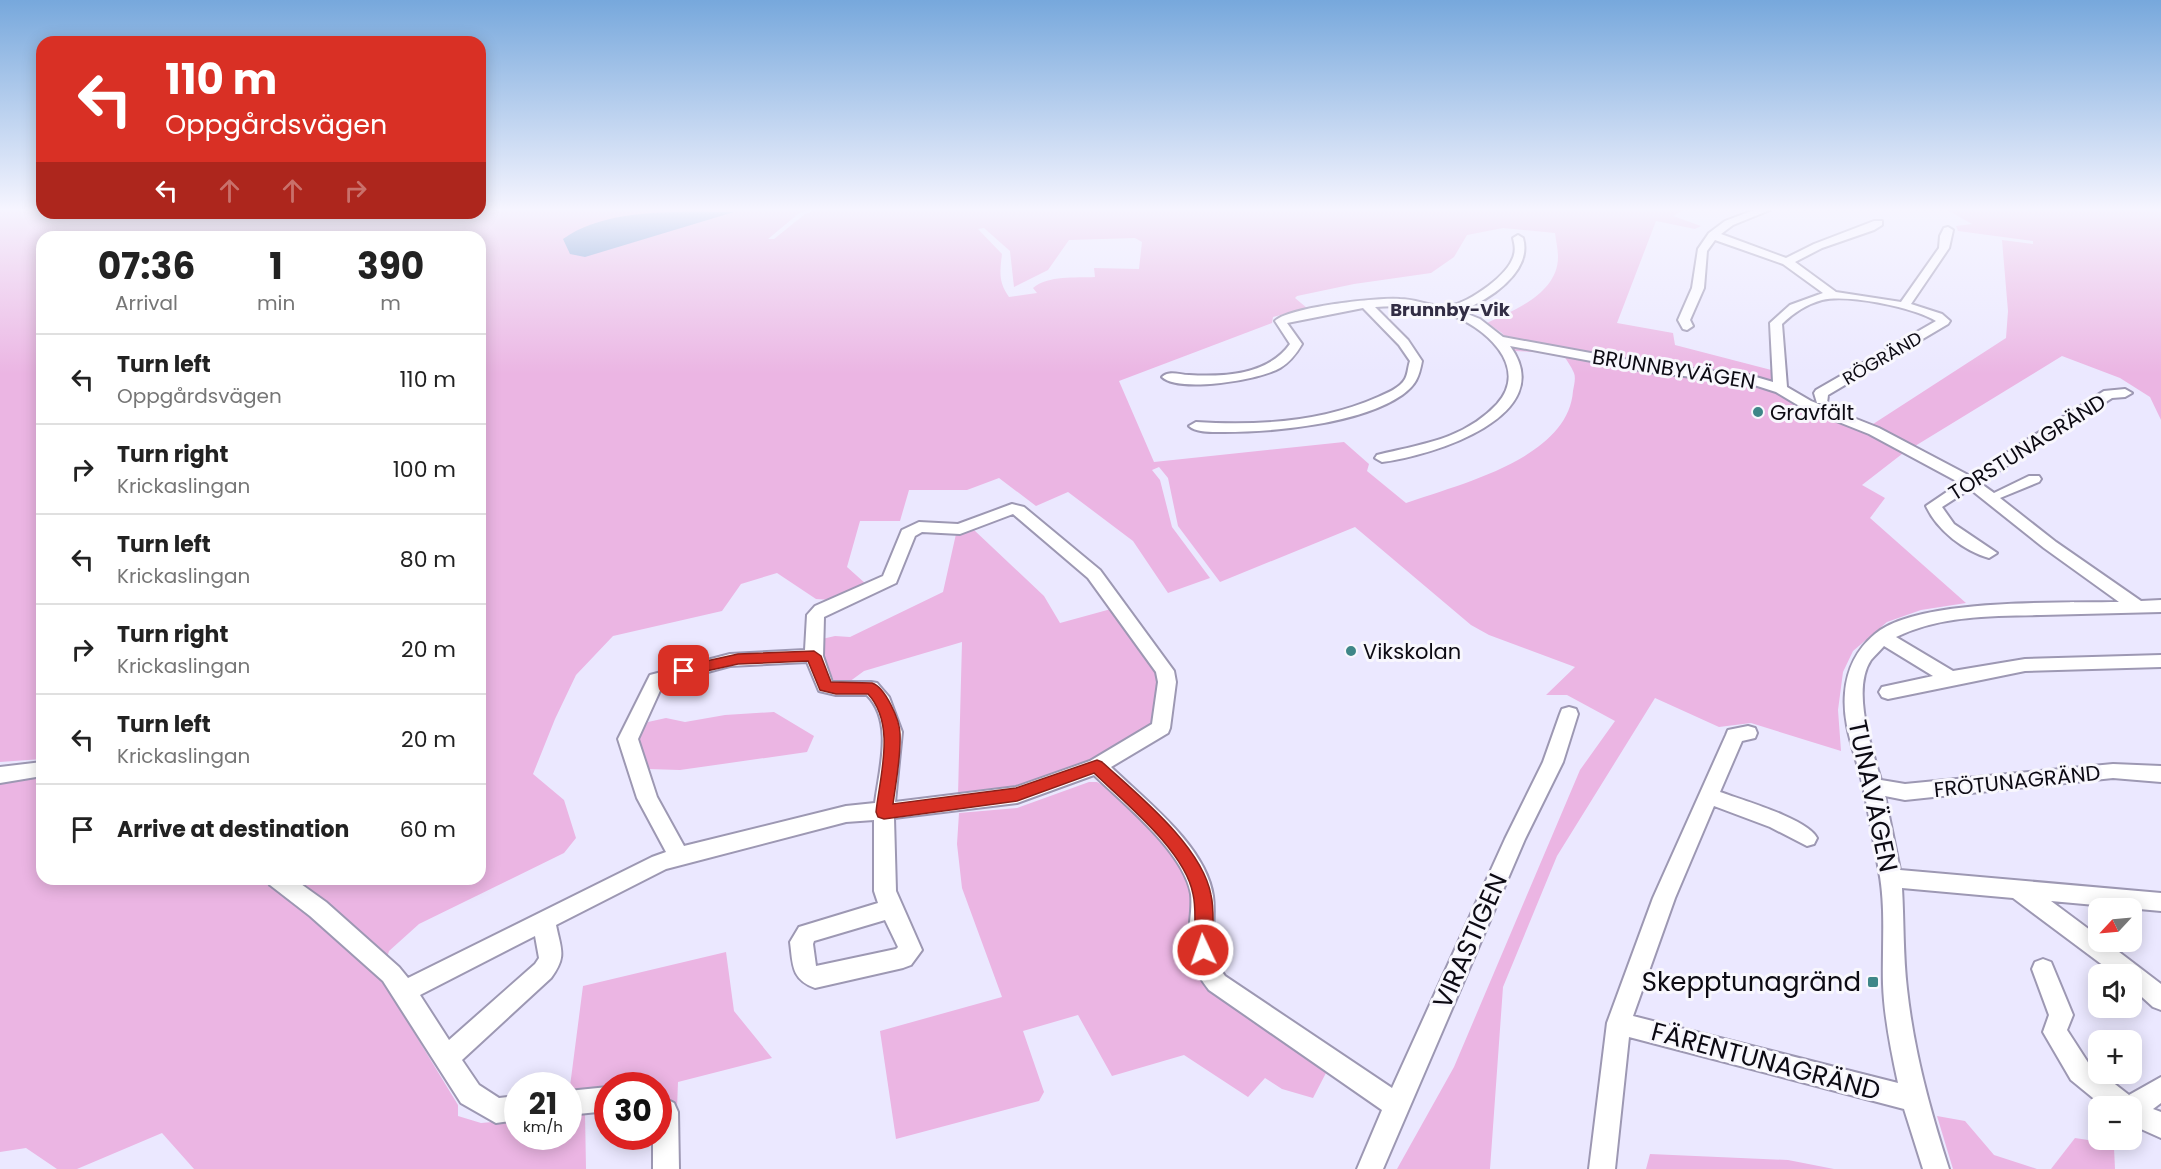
<!DOCTYPE html>
<meta charset="utf-8">
<style>
:root{--surface:#fff;--page:#f6f6f6;--text:#222;--muted:#767676;--line:#e0e0e0}
body{margin:0;font-family:Poppins,sans-serif;background:var(--page);color:var(--text);height:100vh;display:flex;flex-direction:column;font-size:22px;white-space:nowrap}
*{box-sizing:border-box;margin:0}
p{font-size:20px;color:var(--muted)}
.icon{flex:none;width:33px;height:33px;fill:none;stroke:currentColor;stroke-width:2;stroke-linecap:round;stroke-linejoin:round}
.map{position:relative;flex:1;overflow:hidden}
.details{position:absolute;left:36px;top:231px;width:450px;height:654px;display:flex;flex-direction:column;background:var(--surface);border-radius:18px;box-shadow:0 3px 15px #0003}
.details>*{flex:none}
.banner{position:absolute;left:36px;top:36px;width:450px;height:183px;border-radius:18px;box-shadow:0 3px 15px #0003;background:#d93025;color:#fff;overflow:hidden}
.needle{width:39px;rotate:244deg}
.buttons{position:absolute;left:2088px;top:898px;display:grid;gap:12px}
.buttons a{display:grid;place-items:center;width:54px;height:54px;border-radius:12px;background:var(--surface);box-shadow:0 3px 15px #0003;font-size:30px}
.speed{position:absolute;left:504px;top:1072px;display:flex;gap:12px;font-size:30px;font-weight:700;text-align:center}
.speed>*{display:grid;place-content:center;width:78px;height:78px;border-radius:50%;background:var(--surface);box-shadow:0 3px 15px #0003;line-height:1}
.speed small{font-size:15px;font-weight:400}
.speed .limit{border:9px solid #d22;background:#fff;color:#111}
.pin{position:absolute;display:grid;place-items:center;width:51px;height:51px;color:#fff;margin:-26px;border-radius:12px;box-shadow:0 3px 9px #0006}
.me{position:absolute;width:66px;margin:-33px;rotate:357deg;stroke-linejoin:round;filter:drop-shadow(0 0 4px #0008)}
.turn{display:flex;align-items:center;gap:21px;height:126px;padding:0 30px;font-size:27px}
.turn .icon{width:78px;height:78px;stroke-width:2.5}
.turn b{display:block;font-size:42px;line-height:51px}
.lanes{display:flex;align-items:center;height:57px;padding:0 30px;background:#0003;justify-content:center;gap:30px;direction:ltr}
.lanes .off{opacity:.35}
.eta{display:flex;justify-content:space-evenly;align-items:center;height:102px;text-align:center}
.eta b{font-size:36px;font-weight:700;line-height:42px}
ul{padding:0;list-style:none}
li{display:flex;align-items:center;gap:18px;height:90px;padding:0 30px;border-top:2px solid var(--line)}
li div{flex:1}
li b{display:block;font-size:22px}
li em{font-style:normal}
.map>svg:first-child{display:block}
</style>
<div class="map">
<svg width="2161" height="1169" viewBox="0 0 2161 1169">
<rect width="100%" height="100%" fill="#ebe8ff"/>
<g fill="#ebb5e3" fill-rule="evenodd">
<path d="M0,210H42V213H480V210H809L798,214L768,239H774L805,214L816,210H1684L1673,216L1701,226L1695,229L1656,221L1617,323L1673,333L1675,345L1783,373L1788,389L1817,406L1870,426L2006,338L2008,311L2002,240L2033,244V241L1958,231L1956,226L1972,224L1947,210H2161V420L2150,397L2120,378L2062,356L1902,454L1862,485L1885,498L1870,518L1966,603L1921,610L1887,622L1853,651L1843,672L1838,710L1841,751L1751,723L1719,727L1655,698L1557,856L1503,987L1490,1169H1397L1454,1067L1580,770L1615,721L1567,695H1546L1575,667L1489,635L1471,625L1355,527L1220,582L1178,526L1168,478L1159,467L1152,470L1160,480L1172,527L1210,578L1168,593L1133,541L1068,492L1036,506L999,478L967,490H909L900,521H860L847,567L866,584L831,600L816,599L777,573L741,584L722,611L613,636L576,675L555,719L533,774L564,800L576,838L564,853L419,924L389,951L381,978L458,1105V1116L481,1123L517,1120L518,1137H568L569,1114L585,1113L586,1169H194L162,1133L77,1169H57L26,1148L0,1152V782L42,775V879H480V237H42V759L0,762ZM984,228L1010,251L1014,287L1048,270L1069,240L1135,238L1142,242L1139,269L1094,268L1095,277C1076,278 1048,275 1033,288L1037,293L1009,297C998,282 1000,271 1002,254L978,229ZM1503,228L1555,233C1556,241 1558,249 1558,257C1558,293 1515,310 1487,323L1502,333L1514,351L1562,353C1566,359 1571,366 1574,373C1576,378 1574,385 1573,391C1568,459 1459,484 1406,503L1367,471L1369,464L1344,442L1154,462L1119,381L1272,323L1273,317L1307,308L1295,298L1297,296L1354,284L1431,273L1454,257L1467,235Z"/>
<polygon points="974,530 1044,596 1060,623 1111,609 1155,671 1161,684 1157,717 1150,728 1088,761 1018,785 958,795 962,642 864,671 849,682 834,681 825,661 822,639 835,636 850,637 943,592 956,534"/>
<polygon points="774,712 814,736 807,752 680,770 648,769 638,740 648,722 666,718 685,722 725,715"/>
<polygon points="1089,782 1097,782 1111,790 1166,842 1195,893 1200,970 1327,1071 1313,1098 1282,1089 1265,1078 1248,1097 1184,1055 1112,1076 1078,1015 1023,1031 1044,1092 1039,1101 896,1139 880,1031 1002,997 962,888 957,844 959,813 1017,808"/>
<polygon points="726,952 734,1011 772,1058 678,1082 677,1108 659,1091 658,1086 608,1086 607,1090 569,1094 583,986"/>
<polygon points="1937,1116 1965,1121 1994,1155 2037,1169 1953,1169"/>
<polygon points="2075,1138 2101,1142 2114,1148 2115,1169 2051,1169"/>
<polygon points="1650,1154 1788,1160 1834,1169 1646,1169"/>
</g>
<path fill="#6e96ca" d="M734,212L585,257L570,254L563,239C607,207 681,212 734,212Z"/>
<g fill="none" stroke-linecap="round" stroke-linejoin="round">
<g stroke="#9d98b3" stroke-width="4">
<g id="minor">
<path d="M1754,210H1770L1733,225L1721,234L1786,258L1814,244L1874,221H1882V225L1874,230L1822,248L1795,262L1836,292L1901,302L1939,248L1940,236L1944,228L1948,227L1953,230L1949,248L1911,304L1942,314L1950,321L1948,324L1828,395L1827,403H1817L1814,393L1816,390L1936,321C1913,307 1848,294 1822,300C1807,304 1793,313 1782,324L1787,387L1811,401L1879,428L1970,476L2104,391L2125,389L2132,393L2125,397L2112,398L1980,483L1994,493L2029,476H2039L2041,479L2039,482L2000,498L2056,542L2141,601L2161,600V612C2121,613 2081,614 2041,615C1992,616 1941,615 1896,637L1953,671L2025,659L2161,655V667L2025,671L1888,699L1882,697L1879,692L1882,687L1933,676L1884,646C1880,651 1875,655 1871,660C1851,690 1872,749 1881,780L1905,784L2113,764L2161,766V782L2113,778L1905,800L1885,796L1900,870L2161,893V911L2051,901L2098,936V942H2106L2161,984V1010L2153,1007L2132,988V975H2116L2013,898L1902,888C1904,921 1903,956 1907,989C1914,1052 1930,1110 1949,1169H1923L1904,1109L1629,1037L1615,1169H1589L1607,1023L1653,898L1726,735L1728,730L1748,726L1755,728L1757,733L1755,738L1742,741L1720,792C1742,800 1808,819 1817,838L1814,844L1807,846L1770,827L1714,806L1675,898L1633,1016L1898,1083C1891,1051 1884,1016 1883,984C1882,947 1886,907 1879,871C1874,843 1869,814 1863,786C1856,755 1842,725 1845,693C1847,669 1856,650 1875,634C1916,598 2063,603 2119,602L2044,548L1970,489L1942,507L1954,524L1997,553L1989,558C1964,551 1937,530 1926,506L1960,483L1869,434L1801,407L1776,392L1748,383L1656,373L1510,346C1561,416 1431,456 1382,462L1375,458L1377,455C1421,444 1463,440 1497,404C1531,366 1483,325 1448,314C1424,307 1399,305 1375,307L1408,340L1422,361C1419,377 1416,385 1402,395C1360,424 1274,432 1224,432C1214,432 1196,433 1189,426L1196,422C1256,426 1322,422 1378,397C1387,393 1400,388 1405,379C1408,374 1408,366 1410,361L1399,345L1363,308L1287,323L1302,344C1296,354 1290,362 1280,368C1260,380 1179,393 1162,377C1169,370 1180,375 1189,375C1224,377 1268,375 1290,344L1275,321C1289,307 1379,297 1400,299C1416,299 1431,307 1446,306C1465,306 1504,278 1512,260C1516,252 1515,246 1513,238L1518,235L1523,238C1533,272 1488,301 1460,311L1480,319L1503,337L1656,365L1749,375L1773,382L1770,323L1790,305L1823,293L1783,264L1715,240L1707,251L1704,288L1690,320L1693,326L1687,330L1683,329L1678,320L1692,288L1698,249L1709,233L1725,221Z"/>
<path d="M1012,504L1024,507L1100,570L1174,671L1176,682L1170,728L1168,733L1111,767C1145,800 1206,846 1213,896C1217,925 1205,950 1225,976L1392,1088L1505,839L1543,762L1560,714L1562,709L1569,707L1576,709L1578,714L1563,762L1525,839L1383,1169H1357L1382,1110L1209,990C1191,967 1189,951 1190,922C1191,913 1192,903 1191,894C1184,852 1124,804 1094,775L1017,803L894,818L896,891L922,950L911,965L903,968L815,988C791,979 793,965 790,942L799,927L878,903L874,891V820L846,822L666,869L556,925C561,950 567,956 551,978L462,1060L479,1085L499,1098L518,1096V1120L496,1123L461,1103L383,981L310,916L270,885L267,879H294L326,902L399,967L408,978L652,857L666,852L637,798L618,739L650,675L730,654L805,650L807,615L815,606L883,576L902,530L919,522L958,524ZM1013,514L1088,578L1156,672L1158,682L1152,724L1090,761L1016,787L895,802L902,732L889,697L877,683L871,682H832L823,656L824,617L896,583L915,536L922,532L960,534ZM807,662L819,691L836,695H867C894,722 879,770 875,803L846,806L684,846L657,797L638,739L663,684L730,666ZM885,920L898,947L896,949L816,966L813,944L814,941ZM535,936L539,958L535,964L449,1040L420,995Z"/>
<polygon points="42,762 42,776 0,783 0,767"/>
<polygon points="2043,959 2051,962 2073,1015 2067,1030 2089,1064 2098,1071 2098,1074 2102,1074 2129,1095 2161,1077 2161,1103 2153,1109 2161,1112 2161,1138 2132,1125 2132,1107 2104,1107 2071,1080 2043,1032 2049,1015 2032,969 2035,962"/>
<polygon points="608,1087 608,1111 568,1115 568,1091"/>
<polygon points="658,1095 674,1103 678,1112 679,1169 653,1169 653,1137 658,1137"/>
</g>
</g>
<use href="#minor" fill="#fff" fill-rule="evenodd"/>
</g>
<linearGradient id="sky" x2="0" y2="1"><stop stop-color="#77a8dc"/><stop offset="0.56" stop-color="#f6f5ff"/><stop offset="1" stop-color="#f6f5ff" stop-opacity="0"/></linearGradient>
<rect width="2161" height="374" fill="url(#sky)"/>
<path fill="#d93025" stroke="#8d1f18" stroke-width="1.5" d="M814,651L821,656L831,682L872,683C885,687 900,720 900,734C901,757 896,781 893,804L1016,788L1097,760L1102,762C1138,795 1202,846 1211,895C1215,912 1212,932 1213,950L1210,956L1203,958L1197,956L1194,950C1194,932 1197,911 1193,894C1185,851 1125,803 1094,773L1017,801L884,819L878,817L876,812C880,775 896,724 868,694H836L820,690L808,661L738,664L684,676L677,671L684,666L738,654Z"/>
<g fill="#3e8688" stroke="#f8f7fd" stroke-width="2">
<circle cx="1758" cy="412" r="6"/>
<circle cx="1351" cy="651" r="6"/>
<rect x="1867" y="976" width="12" height="12" rx="3"/>
</g>
<g text-anchor="middle" dominant-baseline="central" stroke-width="6" stroke-linejoin="round" paint-order="stroke">
<g font-size="18" font-weight="bold" fill="#322d44" stroke="#f8f7fd">
<text x="1450" y="309">Brunnby-Vik</text>
</g>
<g font-size="18" fill="#0c0a13" stroke="#f8f7fd">
<text transform="translate(1882 358) rotate(-30)">RÖGRÄND</text>
</g>
<g font-size="21" fill="#0c0a13" stroke="#f8f7fd">
<text transform="translate(1674 369) rotate(9)">BRUNNBYVÄGEN</text>
<text transform="translate(2027 447) rotate(-32)">TORSTUNAGRÄND</text>
<text transform="translate(2017 781) rotate(-6)">FRÖTUNAGRÄND</text>
</g>
<g font-size="21" fill="#0c0a13" stroke="#f8f7fd" text-anchor="start">
<text x="1770" y="412">Gravfält</text>
<text x="1363" y="651">Vikskolan</text>
</g>
<g font-size="26" fill="#0c0a13" stroke="#f8f7fd">
<text transform="translate(1873 796) rotate(78)">TUNAVÄGEN</text>
<text transform="translate(1470 941) rotate(-66)">VIRASTIGEN</text>
<text transform="translate(1766 1061) rotate(15)">FÄRENTUNAGRÄND</text>
</g>
<g font-size="26" fill="#0c0a13" stroke="#f8f7fd" text-anchor="end">
<text x="1861" y="982">Skepptunagränd</text>
</g>
</g>
</svg>
<div class="buttons">
<a><svg class="needle" viewBox="-14 -14 28 28"><path d="M0-13l5 13h-10z" fill="#e53935"/><path d="M0 13l5-13h-10z" fill="#767676"/></svg></a>
<a><svg class="icon" aria-label="sound" viewBox="0 0 24 24"><path d="M4 9h4l5-4v14l-5-4H4zM17 9q2 3 0 6"/></svg></a>
<a>+</a>
<a>−</a>
</div>
<div class="speed"><div>21<small>km/h</small></div><div class="limit">30</div></div>
<div class="pin" style="left:684px;top:671px;background:#d93025"><svg class="icon" aria-label="arrive" viewBox="0 0 24 24"><path d="M6 21V4h12l-3 4 3 4H6"/></svg></div>
<svg class="me" style="left:1203px;top:950px" viewBox="-20 -20 40 40"><circle r="17" fill="#d93025" stroke="#fff" stroke-width="3"/><path d="M0-11L8 9 0 5-8 9z" fill="#fff"/></svg>
<div class="banner">
<div class="turn"><svg class="icon" aria-label="left" viewBox="0 0 24 24"><path d="M17 20v-9H6M10 6l-5 5 5 5"/></svg><div><b>110 m</b>Oppgårdsvägen</div></div>
<div class="lanes"><svg class="icon" aria-label="left" viewBox="0 0 24 24"><path d="M17 20v-9H6M10 6l-5 5 5 5"/></svg><svg class="icon off" aria-label="ahead" viewBox="0 0 24 24"><path d="M12 20V5M6 11l6-6 6 6"/></svg><svg class="icon off" aria-label="ahead" viewBox="0 0 24 24"><path d="M12 20V5M6 11l6-6 6 6"/></svg><svg class="icon off" aria-label="right" viewBox="0 0 24 24"><path d="M7 20v-9h11M14 6l5 5-5 5"/></svg></div>
</div>
<section class="details">
<div class="eta">
<div><b>07:36</b><p>Arrival</p></div>
<div><b>1</b><p>min</p></div>
<div><b>390</b><p>m</p></div>
</div>
<ul>
<li><svg class="icon" aria-label="left" viewBox="0 0 24 24"><path d="M17 20v-9H6M10 6l-5 5 5 5"/></svg><div><b>Turn left</b><p>Oppgårdsvägen</p></div><em>110 m</em></li>
<li><svg class="icon" aria-label="right" viewBox="0 0 24 24"><path d="M7 20v-9h11M14 6l5 5-5 5"/></svg><div><b>Turn right</b><p>Krickaslingan</p></div><em>100 m</em></li>
<li><svg class="icon" aria-label="left" viewBox="0 0 24 24"><path d="M17 20v-9H6M10 6l-5 5 5 5"/></svg><div><b>Turn left</b><p>Krickaslingan</p></div><em>80 m</em></li>
<li><svg class="icon" aria-label="right" viewBox="0 0 24 24"><path d="M7 20v-9h11M14 6l5 5-5 5"/></svg><div><b>Turn right</b><p>Krickaslingan</p></div><em>20 m</em></li>
<li><svg class="icon" aria-label="left" viewBox="0 0 24 24"><path d="M17 20v-9H6M10 6l-5 5 5 5"/></svg><div><b>Turn left</b><p>Krickaslingan</p></div><em>20 m</em></li>
<li><svg class="icon" aria-label="arrive" viewBox="0 0 24 24"><path d="M6 21V4h12l-3 4 3 4H6"/></svg><div><b>Arrive at destination</b></div><em>60 m</em></li>
</ul>
</section>
</div>
